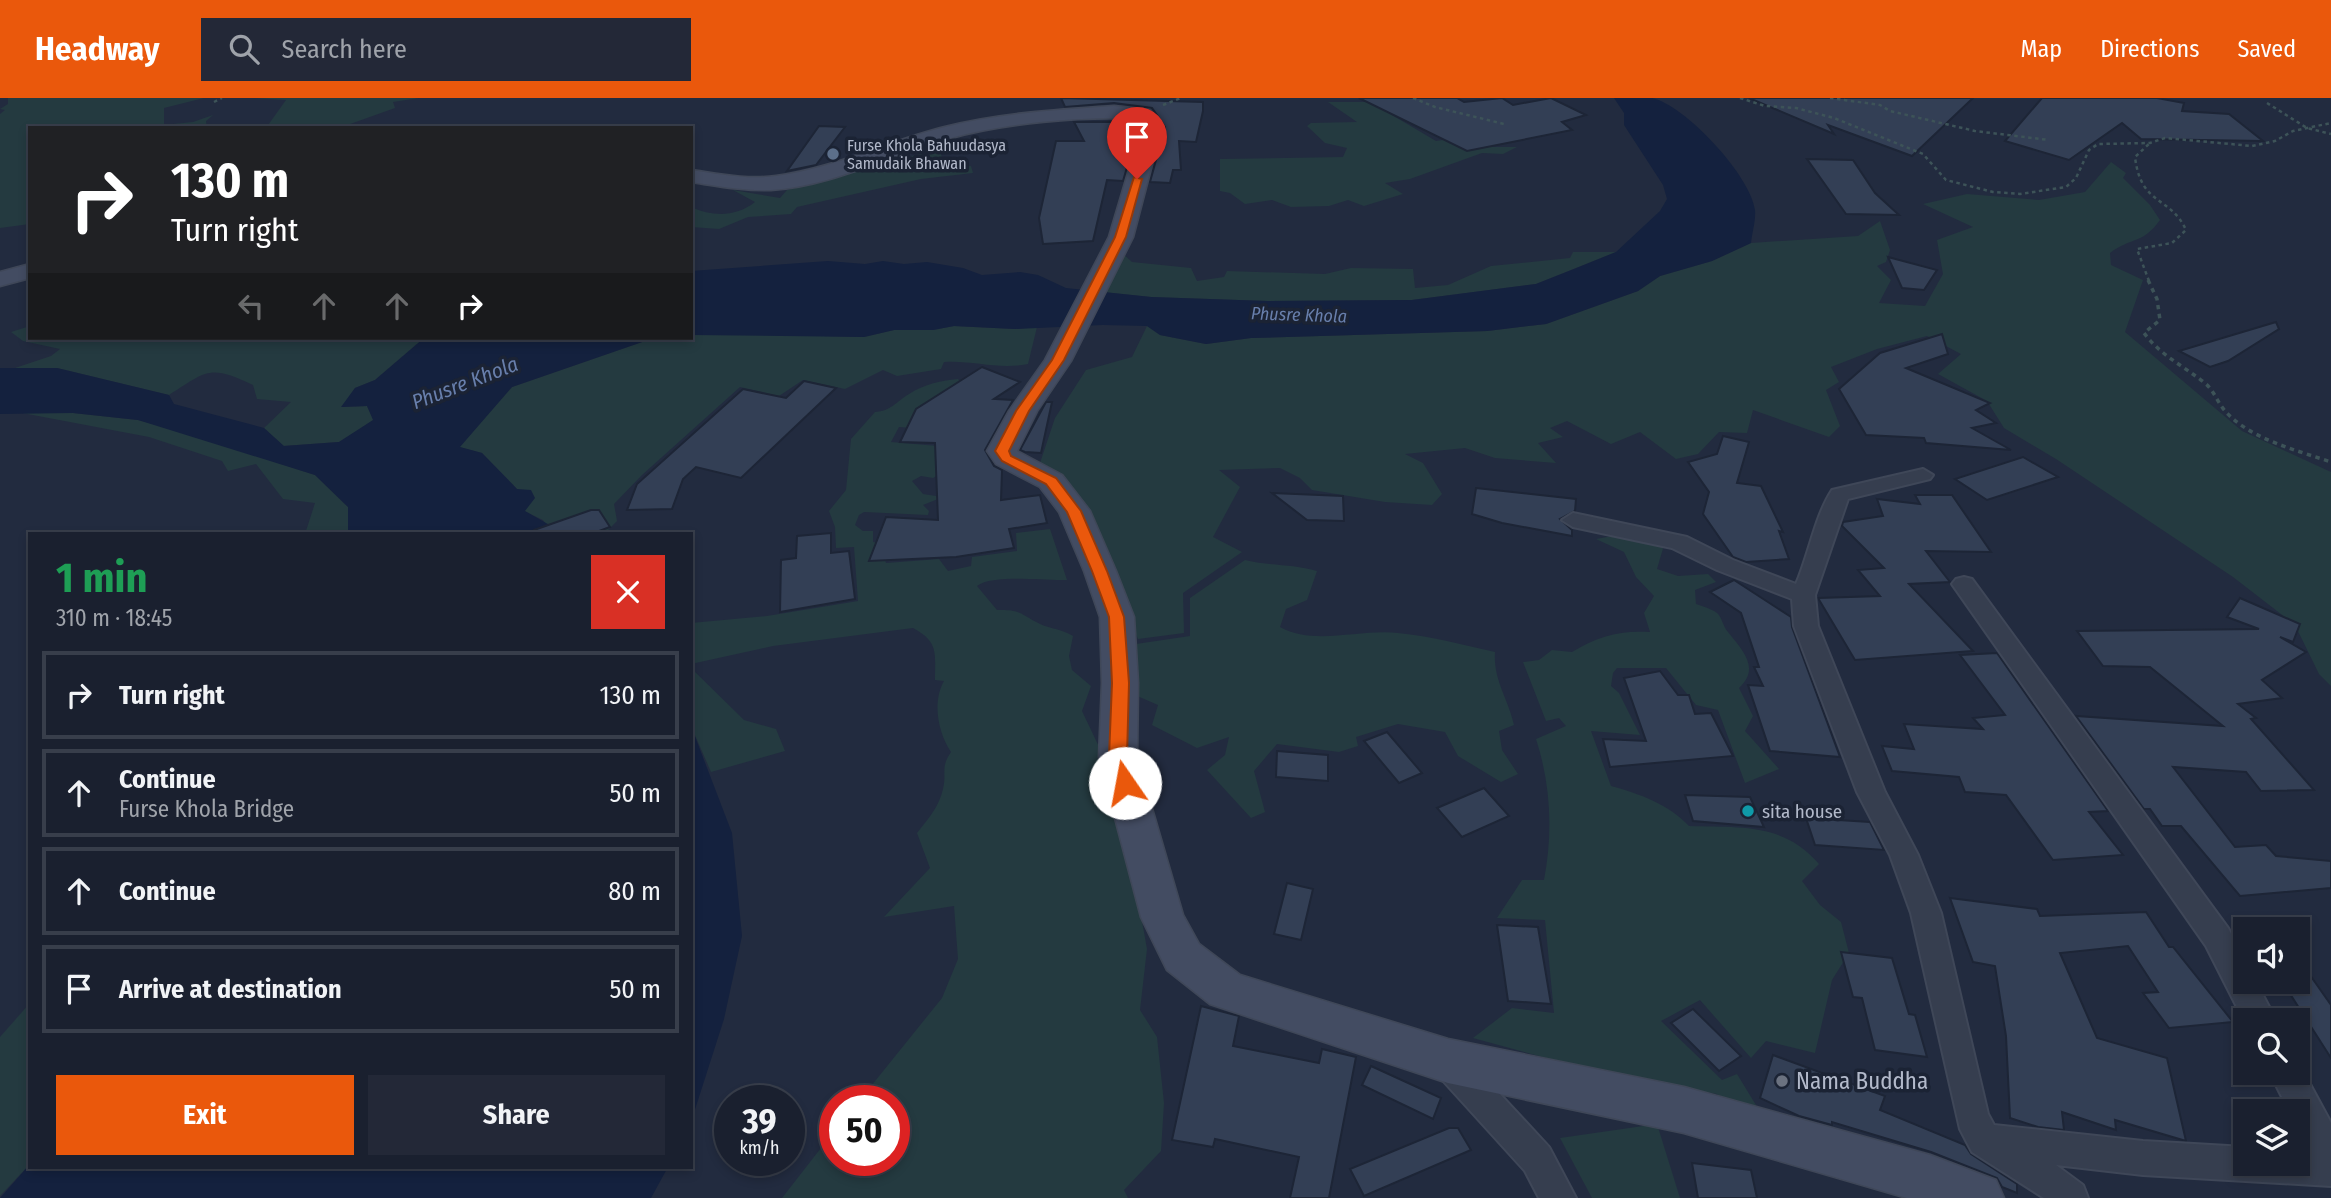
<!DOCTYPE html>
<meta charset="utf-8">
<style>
:root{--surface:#1a202f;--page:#232837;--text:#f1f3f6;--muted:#9fa3aa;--line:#383e4b;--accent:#ea580c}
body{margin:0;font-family:"Fira Sans Condensed",sans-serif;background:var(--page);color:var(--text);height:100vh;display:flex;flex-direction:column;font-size:26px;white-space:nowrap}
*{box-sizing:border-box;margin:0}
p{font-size:23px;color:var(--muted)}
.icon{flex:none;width:38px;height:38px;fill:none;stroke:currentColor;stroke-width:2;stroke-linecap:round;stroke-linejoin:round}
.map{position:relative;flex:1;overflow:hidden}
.panel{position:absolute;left:28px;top:434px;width:665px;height:637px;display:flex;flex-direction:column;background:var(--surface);border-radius:0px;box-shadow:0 4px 10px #0003,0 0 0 2px var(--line)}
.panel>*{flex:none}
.hud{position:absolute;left:28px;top:28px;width:665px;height:214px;border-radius:0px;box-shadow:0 4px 10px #0003,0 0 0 2px var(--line);background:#202124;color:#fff;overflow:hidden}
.fabs{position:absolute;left:2233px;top:819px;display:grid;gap:14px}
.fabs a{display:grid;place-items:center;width:77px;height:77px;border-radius:0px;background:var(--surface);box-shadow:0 4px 10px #0003,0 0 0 2px var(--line);font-size:35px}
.speed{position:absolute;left:714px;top:987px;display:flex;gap:14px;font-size:35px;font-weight:700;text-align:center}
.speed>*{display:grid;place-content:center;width:91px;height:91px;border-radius:50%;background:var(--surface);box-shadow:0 4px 10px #0003,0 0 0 2px var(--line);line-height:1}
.speed small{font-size:18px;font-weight:400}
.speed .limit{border:10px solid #d22;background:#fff;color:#111}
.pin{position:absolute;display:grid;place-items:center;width:60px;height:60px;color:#fff;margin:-72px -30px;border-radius:50% 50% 50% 0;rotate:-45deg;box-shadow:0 0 7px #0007}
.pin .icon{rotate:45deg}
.me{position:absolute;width:77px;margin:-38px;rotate:348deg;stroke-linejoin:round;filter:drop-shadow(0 0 5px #0008)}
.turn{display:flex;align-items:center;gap:24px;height:147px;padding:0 28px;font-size:32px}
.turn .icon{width:91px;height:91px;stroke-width:2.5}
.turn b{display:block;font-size:49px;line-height:60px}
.lanes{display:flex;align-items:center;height:66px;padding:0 28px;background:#0003;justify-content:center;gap:35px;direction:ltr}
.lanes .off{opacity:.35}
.round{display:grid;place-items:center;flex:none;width:74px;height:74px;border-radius:0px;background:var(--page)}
.head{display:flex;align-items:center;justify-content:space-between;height:119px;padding:0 28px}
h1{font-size:42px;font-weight:700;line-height:52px;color:#1e9e55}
.primary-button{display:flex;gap:14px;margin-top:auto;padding:14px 28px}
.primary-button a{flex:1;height:80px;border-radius:0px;background:var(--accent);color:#fff;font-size:28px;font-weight:700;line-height:80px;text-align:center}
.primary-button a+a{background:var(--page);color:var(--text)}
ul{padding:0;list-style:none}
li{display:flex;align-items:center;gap:21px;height:88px;margin:0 14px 10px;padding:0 14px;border:4px solid var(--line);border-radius:0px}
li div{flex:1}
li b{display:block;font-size:26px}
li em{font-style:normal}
header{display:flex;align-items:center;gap:42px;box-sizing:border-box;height:98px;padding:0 35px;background:var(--accent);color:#fff}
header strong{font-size:33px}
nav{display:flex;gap:38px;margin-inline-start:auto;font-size:24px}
.search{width:490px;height:63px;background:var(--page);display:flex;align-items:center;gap:18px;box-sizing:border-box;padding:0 24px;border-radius:0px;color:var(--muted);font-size:26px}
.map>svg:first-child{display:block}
</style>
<header>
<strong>Headway</strong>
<div class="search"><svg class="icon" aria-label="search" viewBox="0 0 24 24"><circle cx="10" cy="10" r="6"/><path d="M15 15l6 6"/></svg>Search here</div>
<nav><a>Map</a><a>Directions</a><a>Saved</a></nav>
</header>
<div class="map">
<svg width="2331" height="1100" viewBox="0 0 2331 1100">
<rect width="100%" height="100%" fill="#222b3f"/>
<g fill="#243a40">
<polygon points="8,0 204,0 164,10 164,27 193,24 213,17 206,23 207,30 30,30 30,126 0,130 0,16 5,12 0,11 8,6"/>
<polygon points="254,0 419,0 393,4 395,10 339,30 266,30 286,2"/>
<polygon points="1328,4 1370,4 1436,43 1468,38 1494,49 1517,49 1503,56 1482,55 1410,81 1385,85 1403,96 1364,108 1348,102 1329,108 1291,109 1272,102 1245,106 1230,95 1220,93 1220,61 1343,59 1347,50 1325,45 1307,28 1311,25 1357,24"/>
<path d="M934,52L940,54L946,70L971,68L973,75L921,81L797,109L791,116L748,119L719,131L691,129V109C713,119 736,119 755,104L733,92L780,100L787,92Z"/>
<path d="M2111,64L2126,75L2123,80L2150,107L2160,122C2142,147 2133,138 2110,155L2111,167L2143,182L2125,234L2242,333L2331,374V588L2319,576L2295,527L2233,479L2056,361L2004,330L1987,303L1938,276L1961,256L1927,238L1877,251L1831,269L1839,284L1826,292L1840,328L1829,339L1753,312L1747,335L1719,334L1698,356L1676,361L1640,334L1611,346L1567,323L1550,330L1563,339L1538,345L1556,365L1495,360L1465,350L1405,356L1423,365L1442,396L1432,407L1385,404L1312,392L1300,380L1280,370L1219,372L1240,389L1213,439L1242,454L1183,495L1184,535L1138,541L1077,406L1040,365L1055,320L1086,272L1132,259L1147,228L1160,237L1206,246L1251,240L1487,233L1546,226L1638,193L1660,178L1712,163L1751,145L1858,138L1880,123L1890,152L1886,164L1877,168L1891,182L1879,205L1925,208L1943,176L1937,142L1973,129L1923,106L1967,96L2039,102L2085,94Z"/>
<polygon points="1121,154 1132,164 1191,170 1197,183 1224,179 1227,173 1325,176 1351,170 1413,171 1415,190 1448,187 1491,168 1570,160 1573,154 1616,154 1536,186 1412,202 1267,203 1151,199 1102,194"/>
<path d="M30,228V240H424L375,282L355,290L342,309L367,308L374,322L339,344L283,348L264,330L291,304L257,301L253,287C209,266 207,273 169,297L57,270L12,271L51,258L60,251L23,243L11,234Z"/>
<path d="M954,228L1015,231L1037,229L1028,266C998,272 973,262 944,264L941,271L897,278L883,272L845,291L803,282L779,298L740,289L642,377L614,406L617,423L607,433L609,436H552L543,422L524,413L517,391L482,355L459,349L512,289L645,243L691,237L741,236L864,239L894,232H933Z"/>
<path d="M958,281L963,288L925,331L899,329L891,344L938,348L941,375L933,380L921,378L912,383L923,396L936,398L938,401L923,407L929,413L928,417L864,414L859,417L855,427L863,433H873V444L880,445L886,465L939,461L948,473L971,468L972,459L1017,453L1016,435L1050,431L1067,482C1044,483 993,476 977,488L997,512C1021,511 1021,517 1040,526C1051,531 1062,531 1073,538L1069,558L1072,572L1091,588L1082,613L1111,674L1131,761L1147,851L1140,912L1157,939L1164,1005L1161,1053L1124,1092L1128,1100H782L835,1032V1062H894V1003H859L942,900L958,861L954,808L884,819L930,770L917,735C928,721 939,709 943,691C947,674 940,670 951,654C938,635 932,604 944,583L935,582C935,555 939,544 913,530L773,548L691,566V525L767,518L858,503L854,449L836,450L835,429L829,413L846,392L851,341L875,314C891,313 896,304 909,296C925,286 939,283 958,281Z"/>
<polygon points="17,314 73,315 138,322 190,336 315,377 348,409 348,436 305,436 315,405 283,401 256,366 228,373 222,363 149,339"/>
<path d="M1618,437L1664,447L1657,471L1678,478L1708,476L1716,484L1695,492L1696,506C1702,508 1712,511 1717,515C1722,519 1723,529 1728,534C1742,552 1761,570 1739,590L1753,618L1745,633L1779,671L1745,685L1718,612L1696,607L1666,570H1617L1613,575L1611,588L1619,595L1640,637L1591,633L1611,688C1640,696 1668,706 1689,728C1740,730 1783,724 1819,766L1802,783L1820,807L1841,824L1849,855L1832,882L1815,955L1766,943L1751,960L1700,902L1661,923L1722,982L1737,976L1759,1012L1726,1007L1717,996L1620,980L1473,940L1512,910L1554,915L1545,822L1497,820L1522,782H1544C1553,735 1551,687 1536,641L1566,628L1559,620L1546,623L1523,564L1539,562L1552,552L1572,554C1598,538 1620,532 1650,534L1644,515L1654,498L1636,479L1624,454L1596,441Z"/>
<path d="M1245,462C1269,468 1293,466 1317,473L1307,502L1286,511L1280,529C1314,548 1359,531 1398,535C1431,538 1463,547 1495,554C1493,582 1508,600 1514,627L1499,633L1502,652L1518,676L1501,684L1458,658L1445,634L1398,626L1356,639L1358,648L1339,654L1277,646L1254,673L1265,714L1251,720L1207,672L1225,657L1229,639L1197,650L1152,627L1158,607L1128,594L1136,546L1190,538V500Z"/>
<polygon points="691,570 744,622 776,631 785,653 711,674 691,628"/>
<polygon points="30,905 30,1066 0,1098 0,939"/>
<polygon points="1657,1026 1680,1100 1592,1100 1560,1040"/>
</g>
<g fill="#14213e">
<path d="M1614,0C1626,0 1640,0 1652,0C1685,7 1751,78 1755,112C1756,122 1752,135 1751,145L1712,163L1660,178L1638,193L1546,226L1487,233L1251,240L1206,246L1160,237L1147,228L1103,227L1015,231L954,228L933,232H894L864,239L691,237V173L828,163L865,166L883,163L904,166L927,164L963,170L982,177L1020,174L1038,177L1066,190L1151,199L1267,203L1412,202L1536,186L1574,171L1616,154L1660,113L1667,101L1663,87L1624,27V15Z"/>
<polygon points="424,240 665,240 645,243 512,289 460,349 482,355 517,391 531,392 535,400 525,413 553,429 552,436 348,436 348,409 315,377 138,322 73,315 0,316 0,270 57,270 169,297 174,306 264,330 284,348 339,344 373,322 367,308 341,309 355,290 375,282"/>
<polygon points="691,628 732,735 742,838 724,921 691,1024"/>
<polygon points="30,1066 30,1069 668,1069 651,1100 0,1100"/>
</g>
<g fill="#333f55" stroke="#1d2536" stroke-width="2">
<polygon points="1061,0 1203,4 1203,13 1196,44 1179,43 1181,72 1173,72 1170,85 1150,84 1165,29 1152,10 1114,5 1065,9"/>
<polygon points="1359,0 1457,0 1464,4 1502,0 1513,7 1551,0 1586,17 1562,24 1572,32 1467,53"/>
<polygon points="1749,0 1973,0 1912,58 1828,27 1834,36"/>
<polygon points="2042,0 2157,0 2184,5 2182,13 2229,16 2263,43 2141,41 2122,25 2069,62 2005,43"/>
<polygon points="1074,24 1136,24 1139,28 1123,83 1107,82 1093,143 1043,146 1039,120 1056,43 1084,43"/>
<polygon points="819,28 845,29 816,67 787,73"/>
<polygon points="1807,61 1853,62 1875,95 1899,117 1846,116"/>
<polygon points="1888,159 1937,172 1924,192 1902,190"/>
<polygon points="2276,224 2279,231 2228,263 2210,269 2179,253"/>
<polygon points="1942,236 1948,256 1906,270 1990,305 1976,312 1996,325 1972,330 2011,352 1926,345 1924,340 1866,337 1839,291 1880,255"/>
<polygon points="982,269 1020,284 994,301 1013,302 985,352 994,368 1002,372 1001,402 1040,397 1047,425 1009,431 1014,450 956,459 869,463 886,419 938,422 935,345 900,344 916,311"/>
<polygon points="804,283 836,290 741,380 696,369 683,381 672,411 627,412 637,386 743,291 786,300"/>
<polygon points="1046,304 1052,304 1041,355 1025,354 1020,352"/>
<polygon points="1723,338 1749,344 1737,385 1761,388 1783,434 1779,433 1789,461 1746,464 1733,459 1703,416 1709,394 1688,364 1717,356"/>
<polygon points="2023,359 2058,379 1987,402 1955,381"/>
<polygon points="1476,390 1576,401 1575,413 1560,421 1572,432 1572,438 1502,425 1472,416"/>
<polygon points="1272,395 1343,398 1344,423 1307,422"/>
<polygon points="1915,397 1952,397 1991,454 1926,453 1950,484 1909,486 1973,553 1855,562 1818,500 1880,498 1858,472 1884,470 1842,428 1843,424 1883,418 1877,401 1920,406"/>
<polygon points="591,412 599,412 610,429 591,436 535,436 534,432"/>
<polygon points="831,435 831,455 849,453 855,501 780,514 781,462 796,460 797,438"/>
<polygon points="1734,482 1791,519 1792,529 1840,659 1770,653 1748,587 1763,588 1754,569 1759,569 1741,515 1710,494"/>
<polygon points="2240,500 2300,526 2293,544 2280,539 2306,554 2262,582 2282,600 2238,606 2256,620 2251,621 2314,692 2261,693 2246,674 2173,669 2235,749 2266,747 2276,758 2331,763 2331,790 2240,798 2181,728 2162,728 2150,711 2144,711 2076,618 2223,628 2150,569 2103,568 2077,533 2259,531 2227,519"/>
<polygon points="1997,555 2108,713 2089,714 2123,757 2053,762 2006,697 1965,694 1959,679 1892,673 1882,648 1914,651 1904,626 1983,631 1973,620 2005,617 1960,557"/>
<polygon points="1660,573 1678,597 1689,597 1695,616 1711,615 1733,658 1610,669 1603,641 1646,643 1624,580"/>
<polygon points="1387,634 1422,675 1399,685 1364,643"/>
<polygon points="1277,653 1328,657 1328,683 1276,679"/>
<polygon points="1484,690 1509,718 1462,739 1437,710"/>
<polygon points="1685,697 1750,699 1764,729 1693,723"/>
<polygon points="1806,720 1870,724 1884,752 1815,747"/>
<polygon points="1287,785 1313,791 1301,842 1274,836"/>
<polygon points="1950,800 2037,811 2040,818 2146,814 2169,849 2173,849 2233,924 2169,930 2143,895 2158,894 2128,848 2060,855 2097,940 2167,960 2186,1043 2115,1022 2116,1032 2062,1014 2064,1032 2038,1029 2010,1020 2006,938 1995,868 1973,864"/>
<polygon points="1497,827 1538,829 1551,906 1508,903"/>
<polygon points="1841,854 1892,860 1909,916 1915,917 1927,959 1875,952 1862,900 1853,899"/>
<polygon points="2298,860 2331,907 2331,960 2285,888 2298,889"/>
<polygon points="1201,908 1239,918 1233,948 1319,965 1322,951 1356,959 1329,1100 1290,1100 1299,1059 1215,1041 1213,1049 1172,1042"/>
<polygon points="1693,911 1741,958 1719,973 1671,925"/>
<polygon points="1773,957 1885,998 1880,1012 1965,1047 1971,1056 2017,1086 2017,1095 2002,1089 1997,1080 1931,1054 1832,1024 1832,1027 1799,1018 1760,1000"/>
<polygon points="1371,968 1441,1000 1433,1021 1362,987"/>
<polygon points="1449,1030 1458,1030 1471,1052 1364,1098 1350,1071"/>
<polygon points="1692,1065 1751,1072 1757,1100 1698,1100"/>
</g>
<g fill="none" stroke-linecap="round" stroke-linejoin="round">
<g stroke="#3f4758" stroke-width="4">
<g id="minor">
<path d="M1923,371L1933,377L1930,381L1848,401L1815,497L1818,528L1885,694L1918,757L1941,815L1988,1016L1994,1027L2143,1043L2245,1049V1066H2298V1052L2309,1053L2298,1030V1013H2289L2270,975H2298V964L2331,1025V1088L2143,1077L2056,1067L2083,1087L2088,1100H2044L1972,1054L1960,1031L1911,815L1890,757L1857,694L1794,528L1792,501L1717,472L1672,450L1573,429L1562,422L1573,415L1687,439L1733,462L1796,486C1809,456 1815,418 1832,392Z"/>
<polygon points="1964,479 1972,481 2228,830 2245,863 2245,884 2256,884 2276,922 2245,922 2245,925 2206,848 1952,486 1956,481"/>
<polygon points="1449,950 1461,954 1549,1049 1576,1100 1539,1100 1525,1073 1437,976 1433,965 1437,954"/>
</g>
</g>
<g stroke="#3f4758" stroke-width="3">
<g id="secondary">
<path d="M1114,8L1150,12L1162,28L1133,139L1071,263L1037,313L1017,353L1062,377L1090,413L1116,473L1134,519L1138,585L1137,659L1183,817L1199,846L1240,877L1448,941L1684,989L1930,1057L1996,1082L2004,1100H1907L1684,1035L1448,985L1210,906L1167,872L1141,819L1099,659L1102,585L1100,519L1084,473L1059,414L1040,389L996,366L987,353L1009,313L1045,262L1109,139L1142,28L1137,21C1082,18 1005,25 951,40C891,56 834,88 771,92C744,93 718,88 691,84V72C719,76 748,82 776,78C835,70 888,43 945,29C1000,15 1058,12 1114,8Z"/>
<polygon points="30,166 30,180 0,188 0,174"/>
</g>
</g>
<g stroke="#3d5358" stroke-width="2.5" stroke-dasharray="3.5 3.5" stroke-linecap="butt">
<polyline points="1413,0 1435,9 1504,26"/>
<polyline points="1740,0 1765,8 1796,10 1834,20 1923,56 1946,82 1993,94 2020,96 2066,89 2076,80 2089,52 2098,46 2150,45 2165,40 2252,48 2275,43 2293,33 2331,25"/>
<polyline points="1830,0 1880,7 1890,13 1975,33 2049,42"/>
<polyline points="214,4 222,0"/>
<polyline points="2267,5 2307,30 2331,36"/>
<polyline points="1163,7 1181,0"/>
<path d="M2149,183L2137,151L2172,145L2186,132C2170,97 2141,109 2135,59L2150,45"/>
</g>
<path stroke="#3d5358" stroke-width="3.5" stroke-dasharray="4.5 4.5" stroke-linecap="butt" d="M2148,182L2157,201L2160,222L2144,235C2161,258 2184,268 2206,286C2214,293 2218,305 2225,313C2250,341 2296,352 2331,364"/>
<use href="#minor" fill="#363e4f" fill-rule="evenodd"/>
<use href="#secondary" fill="#434c62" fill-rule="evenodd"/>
</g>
<polygon fill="#ea580c" stroke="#983908" stroke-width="2" points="1134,79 1142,81 1126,139 1064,262 1029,313 1009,353 1011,358 1056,380 1081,413 1107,473 1124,519 1129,585 1127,659 1134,685 1125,692 1117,685 1109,659 1112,585 1109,519 1092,473 1067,414 1046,386 1002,363 995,353 1016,313 1052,262 1115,139"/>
<circle fill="#5c6f8a" stroke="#1b2334" stroke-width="2.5" cx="833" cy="56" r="7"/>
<circle fill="#0f9aa8" stroke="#1b2334" stroke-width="2.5" cx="1748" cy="713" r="7"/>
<circle fill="#6b7280" stroke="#1b2334" stroke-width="2.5" cx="1782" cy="983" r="7"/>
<g text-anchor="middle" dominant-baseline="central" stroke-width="7" stroke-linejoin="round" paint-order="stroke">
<g font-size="16" fill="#b2b9ca" stroke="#1b2334" text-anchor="start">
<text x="847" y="47">Furse Khola Bahuudasya<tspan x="847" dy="18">Samudaik Bhawan</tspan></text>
</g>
<g font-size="18" font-style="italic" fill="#687fac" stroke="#1b2334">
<text transform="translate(1299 217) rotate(2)">Phusre Khola</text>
</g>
<g font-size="19" fill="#b2b9ca" stroke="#1b2334" text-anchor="start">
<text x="1762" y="713">sita house</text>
</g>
<g font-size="21" font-style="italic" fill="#687fac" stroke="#1b2334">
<text transform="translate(465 285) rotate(-21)">Phusre Khola</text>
</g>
<g font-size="23" fill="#b2b9ca" stroke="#1b2334" text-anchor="start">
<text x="1796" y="983">Nama Buddha</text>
</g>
</g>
</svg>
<div class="fabs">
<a><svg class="icon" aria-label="sound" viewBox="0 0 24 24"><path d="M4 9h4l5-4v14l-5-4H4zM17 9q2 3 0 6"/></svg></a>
<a><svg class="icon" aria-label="search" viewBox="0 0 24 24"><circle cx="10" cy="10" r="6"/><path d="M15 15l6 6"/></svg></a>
<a><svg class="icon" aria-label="layers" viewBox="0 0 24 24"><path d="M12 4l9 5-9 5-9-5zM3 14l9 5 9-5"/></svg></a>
</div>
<div class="speed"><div>39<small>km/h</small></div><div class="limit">50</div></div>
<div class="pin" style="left:1137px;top:81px;background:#d93025"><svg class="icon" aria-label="arrive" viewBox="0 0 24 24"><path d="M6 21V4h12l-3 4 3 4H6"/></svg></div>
<svg class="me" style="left:1125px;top:685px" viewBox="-20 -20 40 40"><circle r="19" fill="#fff"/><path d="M0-13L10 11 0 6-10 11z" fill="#ea580c"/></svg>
<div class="hud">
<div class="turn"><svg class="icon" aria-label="right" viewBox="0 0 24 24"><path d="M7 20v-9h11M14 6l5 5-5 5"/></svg><div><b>130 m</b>Turn right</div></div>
<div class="lanes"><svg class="icon off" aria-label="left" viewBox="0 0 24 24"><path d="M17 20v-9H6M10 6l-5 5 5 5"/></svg><svg class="icon off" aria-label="ahead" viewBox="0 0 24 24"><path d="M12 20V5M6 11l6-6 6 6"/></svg><svg class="icon off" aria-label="ahead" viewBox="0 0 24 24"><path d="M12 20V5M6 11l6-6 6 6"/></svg><svg class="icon" aria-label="right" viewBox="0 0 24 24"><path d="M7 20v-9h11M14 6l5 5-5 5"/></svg></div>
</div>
<section class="panel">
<div class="head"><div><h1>1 min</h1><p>310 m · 18:45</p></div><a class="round" style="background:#d93025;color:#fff"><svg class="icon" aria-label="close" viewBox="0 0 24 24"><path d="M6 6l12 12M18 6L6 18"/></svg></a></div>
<ul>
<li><svg class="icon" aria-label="right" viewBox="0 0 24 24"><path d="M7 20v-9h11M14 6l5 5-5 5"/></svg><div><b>Turn right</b></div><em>130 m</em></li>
<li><svg class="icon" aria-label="ahead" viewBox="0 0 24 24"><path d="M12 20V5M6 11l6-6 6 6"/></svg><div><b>Continue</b><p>Furse Khola Bridge</p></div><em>50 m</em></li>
<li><svg class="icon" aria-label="ahead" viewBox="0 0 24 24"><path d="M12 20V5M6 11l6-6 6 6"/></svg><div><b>Continue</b></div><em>80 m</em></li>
<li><svg class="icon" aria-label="arrive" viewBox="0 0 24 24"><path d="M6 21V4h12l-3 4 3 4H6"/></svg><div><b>Arrive at destination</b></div><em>50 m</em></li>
</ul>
<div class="primary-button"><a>Exit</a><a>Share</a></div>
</section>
</div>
